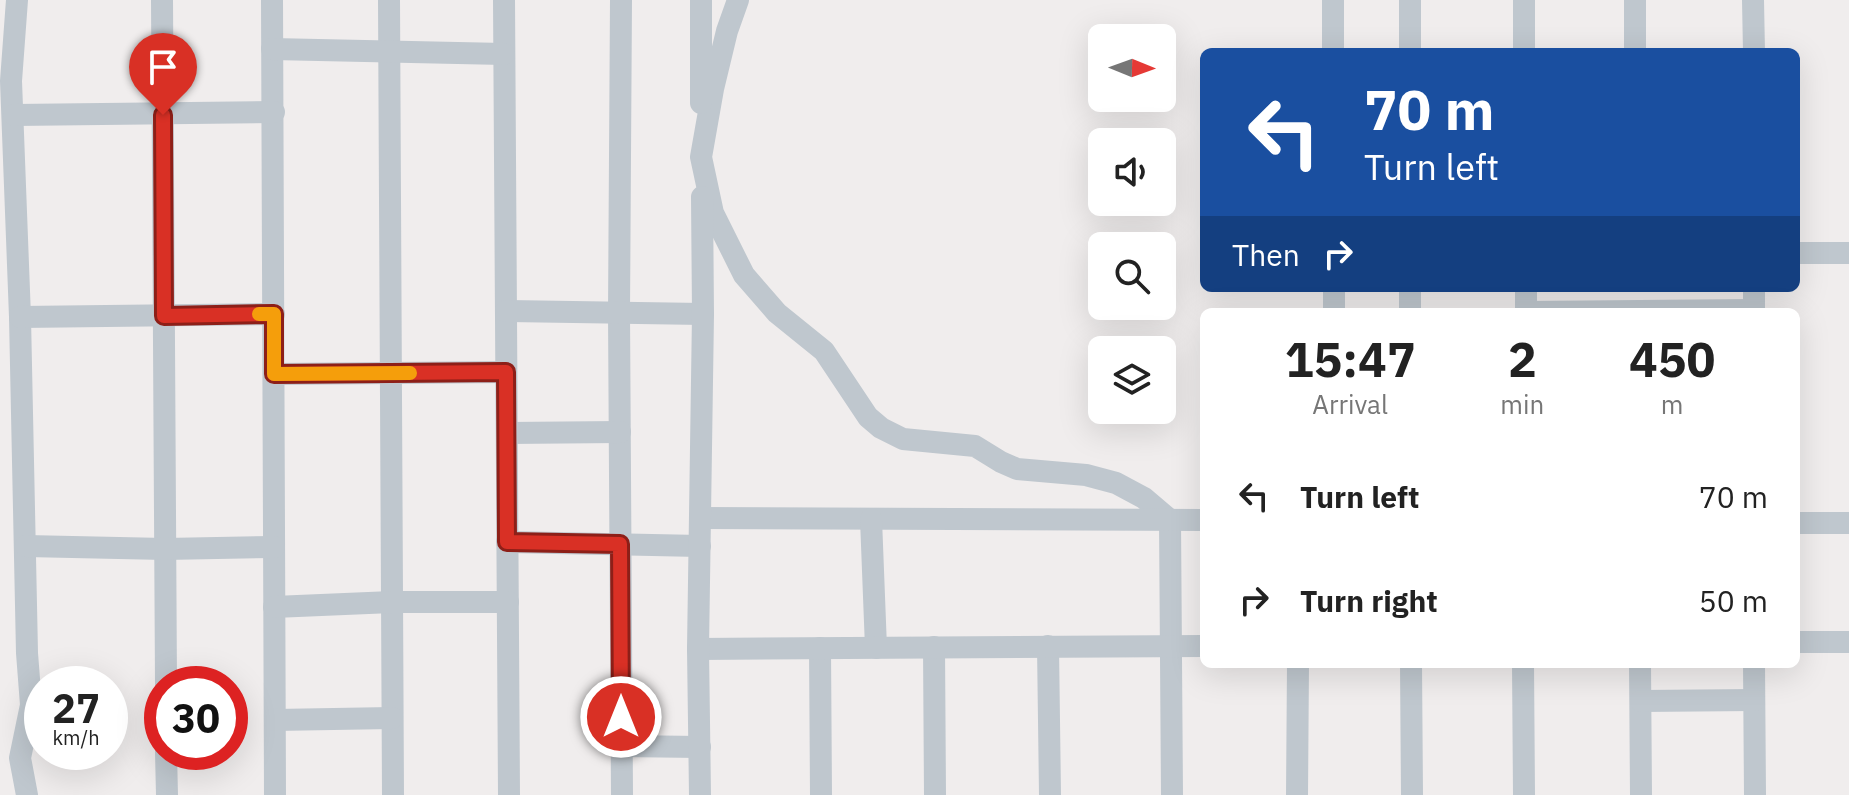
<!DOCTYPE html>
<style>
:root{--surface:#fff;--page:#f2f2f2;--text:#222;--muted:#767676}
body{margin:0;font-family:"IBM Plex Sans",sans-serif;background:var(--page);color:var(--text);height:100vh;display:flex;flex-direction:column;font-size:30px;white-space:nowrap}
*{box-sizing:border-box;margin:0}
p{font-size:26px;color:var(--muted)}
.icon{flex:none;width:44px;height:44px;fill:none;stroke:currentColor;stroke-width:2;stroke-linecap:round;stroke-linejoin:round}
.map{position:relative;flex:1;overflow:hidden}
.sheet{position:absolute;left:1200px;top:308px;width:600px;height:360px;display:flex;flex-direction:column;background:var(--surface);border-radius:12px;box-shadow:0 8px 32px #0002}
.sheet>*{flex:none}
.top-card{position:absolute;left:1200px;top:48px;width:600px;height:244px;border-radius:12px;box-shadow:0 8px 32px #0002;background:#1a4fa0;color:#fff;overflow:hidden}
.needle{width:52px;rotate:91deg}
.buttons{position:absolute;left:1088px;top:24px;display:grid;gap:16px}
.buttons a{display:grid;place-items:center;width:88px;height:88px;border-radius:12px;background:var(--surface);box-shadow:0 8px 32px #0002;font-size:40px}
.speed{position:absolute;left:24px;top:666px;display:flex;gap:16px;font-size:40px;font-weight:700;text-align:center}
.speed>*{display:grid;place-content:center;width:104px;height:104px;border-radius:50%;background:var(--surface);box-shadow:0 8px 32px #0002;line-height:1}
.speed small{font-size:20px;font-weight:400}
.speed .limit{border:12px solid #d22;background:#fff;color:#111}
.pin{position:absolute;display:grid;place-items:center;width:68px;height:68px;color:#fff;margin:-82px -34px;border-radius:50% 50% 50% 0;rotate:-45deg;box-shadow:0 0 8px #0007}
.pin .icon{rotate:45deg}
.me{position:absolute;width:88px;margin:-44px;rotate:0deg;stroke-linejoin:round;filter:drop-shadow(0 0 6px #0008)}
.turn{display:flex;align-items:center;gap:28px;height:168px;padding:0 32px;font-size:36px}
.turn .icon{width:104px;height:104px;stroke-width:2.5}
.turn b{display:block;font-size:56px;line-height:68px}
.then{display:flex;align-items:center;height:76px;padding:0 32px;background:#0003;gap:16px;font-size:30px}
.eta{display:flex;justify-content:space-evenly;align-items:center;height:136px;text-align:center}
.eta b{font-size:48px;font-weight:700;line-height:56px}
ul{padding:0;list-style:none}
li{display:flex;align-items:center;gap:24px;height:104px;padding:0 32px}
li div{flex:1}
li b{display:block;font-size:30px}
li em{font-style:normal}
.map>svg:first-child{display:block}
</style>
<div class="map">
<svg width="1849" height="795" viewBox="0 0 1849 795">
<rect width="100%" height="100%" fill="#f0eded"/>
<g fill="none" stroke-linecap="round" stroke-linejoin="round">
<g stroke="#bfc7ce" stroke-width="22">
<polyline points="17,0 11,81 20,317 27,653 31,705 20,758 27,795"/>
<polyline points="162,0 166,684"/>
<polyline points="272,0 275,795"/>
<polyline points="389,0 393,795"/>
<polyline points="504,0 509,795"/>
<polyline points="621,0 619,313 622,795"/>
<polyline points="738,0 727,31 713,89 701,157 713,213 744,275 777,313 824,351 868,417 881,428 903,439 975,446 1001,462 1017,469 1086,475 1116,483 1144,498 1170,520 1172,795"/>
<polyline points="1333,0 1333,52"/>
<polyline points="1410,0 1410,52"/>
<polyline points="1524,0 1524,52"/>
<polyline points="1635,0 1635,52"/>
<polyline points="1753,0 1754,52"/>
<polyline points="272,49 504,54"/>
<polyline points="701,103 701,0"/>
<polyline points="14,115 274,112"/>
<polyline points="1796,253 1849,253"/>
<polyline points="1334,288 1334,312"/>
<polyline points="1410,288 1410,312"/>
<polyline points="1526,288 1526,312 1754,310"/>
<polyline points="1754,288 1754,312"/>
<polyline points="506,311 703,314"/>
<polyline points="20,317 274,314"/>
<polyline points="274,374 506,372"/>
<polyline points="507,433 620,432"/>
<polyline points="700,518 1204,520"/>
<polyline points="871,519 876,648"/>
<polyline points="1796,523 1849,523"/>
<polyline points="507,542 700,546"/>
<polyline points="26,546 165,549 274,547"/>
<polyline points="274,607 392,602 508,602"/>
<polyline points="1796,642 1849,642"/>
<polyline points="1048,646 1050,795"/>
<polyline points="934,647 935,795"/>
<polyline points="820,648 821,795"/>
<polyline points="698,649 1204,646"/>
<polyline points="1411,664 1412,795"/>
<polyline points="1523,664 1524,795"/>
<polyline points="1640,664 1641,795"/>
<polyline points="1754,664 1755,795"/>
<polyline points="1641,701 1754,700"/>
<polyline points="275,720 392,718"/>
<polyline points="621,746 700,747"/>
<polyline points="166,752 167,795"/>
<polyline points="700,795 698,649 703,314 702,197"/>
<polyline points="1297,795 1298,664"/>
</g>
</g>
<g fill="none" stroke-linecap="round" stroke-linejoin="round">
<g stroke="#8d1f18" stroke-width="20">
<polyline id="route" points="163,115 164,316 274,314 274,374 506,372 507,542 620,544 621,717"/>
</g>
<use href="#route" stroke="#d93025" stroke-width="14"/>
<polyline stroke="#f59e0b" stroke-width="14" points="259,314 274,314 274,374 410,373"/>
</g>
</svg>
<div class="buttons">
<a><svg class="needle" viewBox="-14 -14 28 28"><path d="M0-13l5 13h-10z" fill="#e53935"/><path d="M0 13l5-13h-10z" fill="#767676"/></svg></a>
<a><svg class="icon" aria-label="sound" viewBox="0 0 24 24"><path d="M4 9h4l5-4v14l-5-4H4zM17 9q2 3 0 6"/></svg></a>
<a><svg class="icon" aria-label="search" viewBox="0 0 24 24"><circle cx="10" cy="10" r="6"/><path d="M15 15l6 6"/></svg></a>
<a><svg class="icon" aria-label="layers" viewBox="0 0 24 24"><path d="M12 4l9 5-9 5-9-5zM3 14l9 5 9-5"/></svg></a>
</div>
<div class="speed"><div>27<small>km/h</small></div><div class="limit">30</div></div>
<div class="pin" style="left:163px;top:115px;background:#d93025"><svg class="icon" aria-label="arrive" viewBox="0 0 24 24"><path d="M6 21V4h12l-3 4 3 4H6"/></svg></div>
<svg class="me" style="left:621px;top:717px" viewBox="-20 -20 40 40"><circle r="17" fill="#d93025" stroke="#fff" stroke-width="3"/><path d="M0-11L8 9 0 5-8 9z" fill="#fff"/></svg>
<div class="top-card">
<div class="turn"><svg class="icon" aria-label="left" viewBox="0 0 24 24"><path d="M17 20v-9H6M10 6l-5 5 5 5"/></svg><div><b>70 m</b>Turn left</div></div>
<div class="then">Then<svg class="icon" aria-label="right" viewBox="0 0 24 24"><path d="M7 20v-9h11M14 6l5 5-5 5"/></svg></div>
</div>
<section class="sheet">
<div class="eta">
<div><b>15:47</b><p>Arrival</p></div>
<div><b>2</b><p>min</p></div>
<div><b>450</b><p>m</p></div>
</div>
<ul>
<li><svg class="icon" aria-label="left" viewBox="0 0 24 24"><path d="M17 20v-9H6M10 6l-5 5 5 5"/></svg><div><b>Turn left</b></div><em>70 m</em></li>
<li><svg class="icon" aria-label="right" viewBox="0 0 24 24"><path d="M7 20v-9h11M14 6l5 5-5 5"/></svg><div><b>Turn right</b></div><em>50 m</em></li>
</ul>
</section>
</div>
